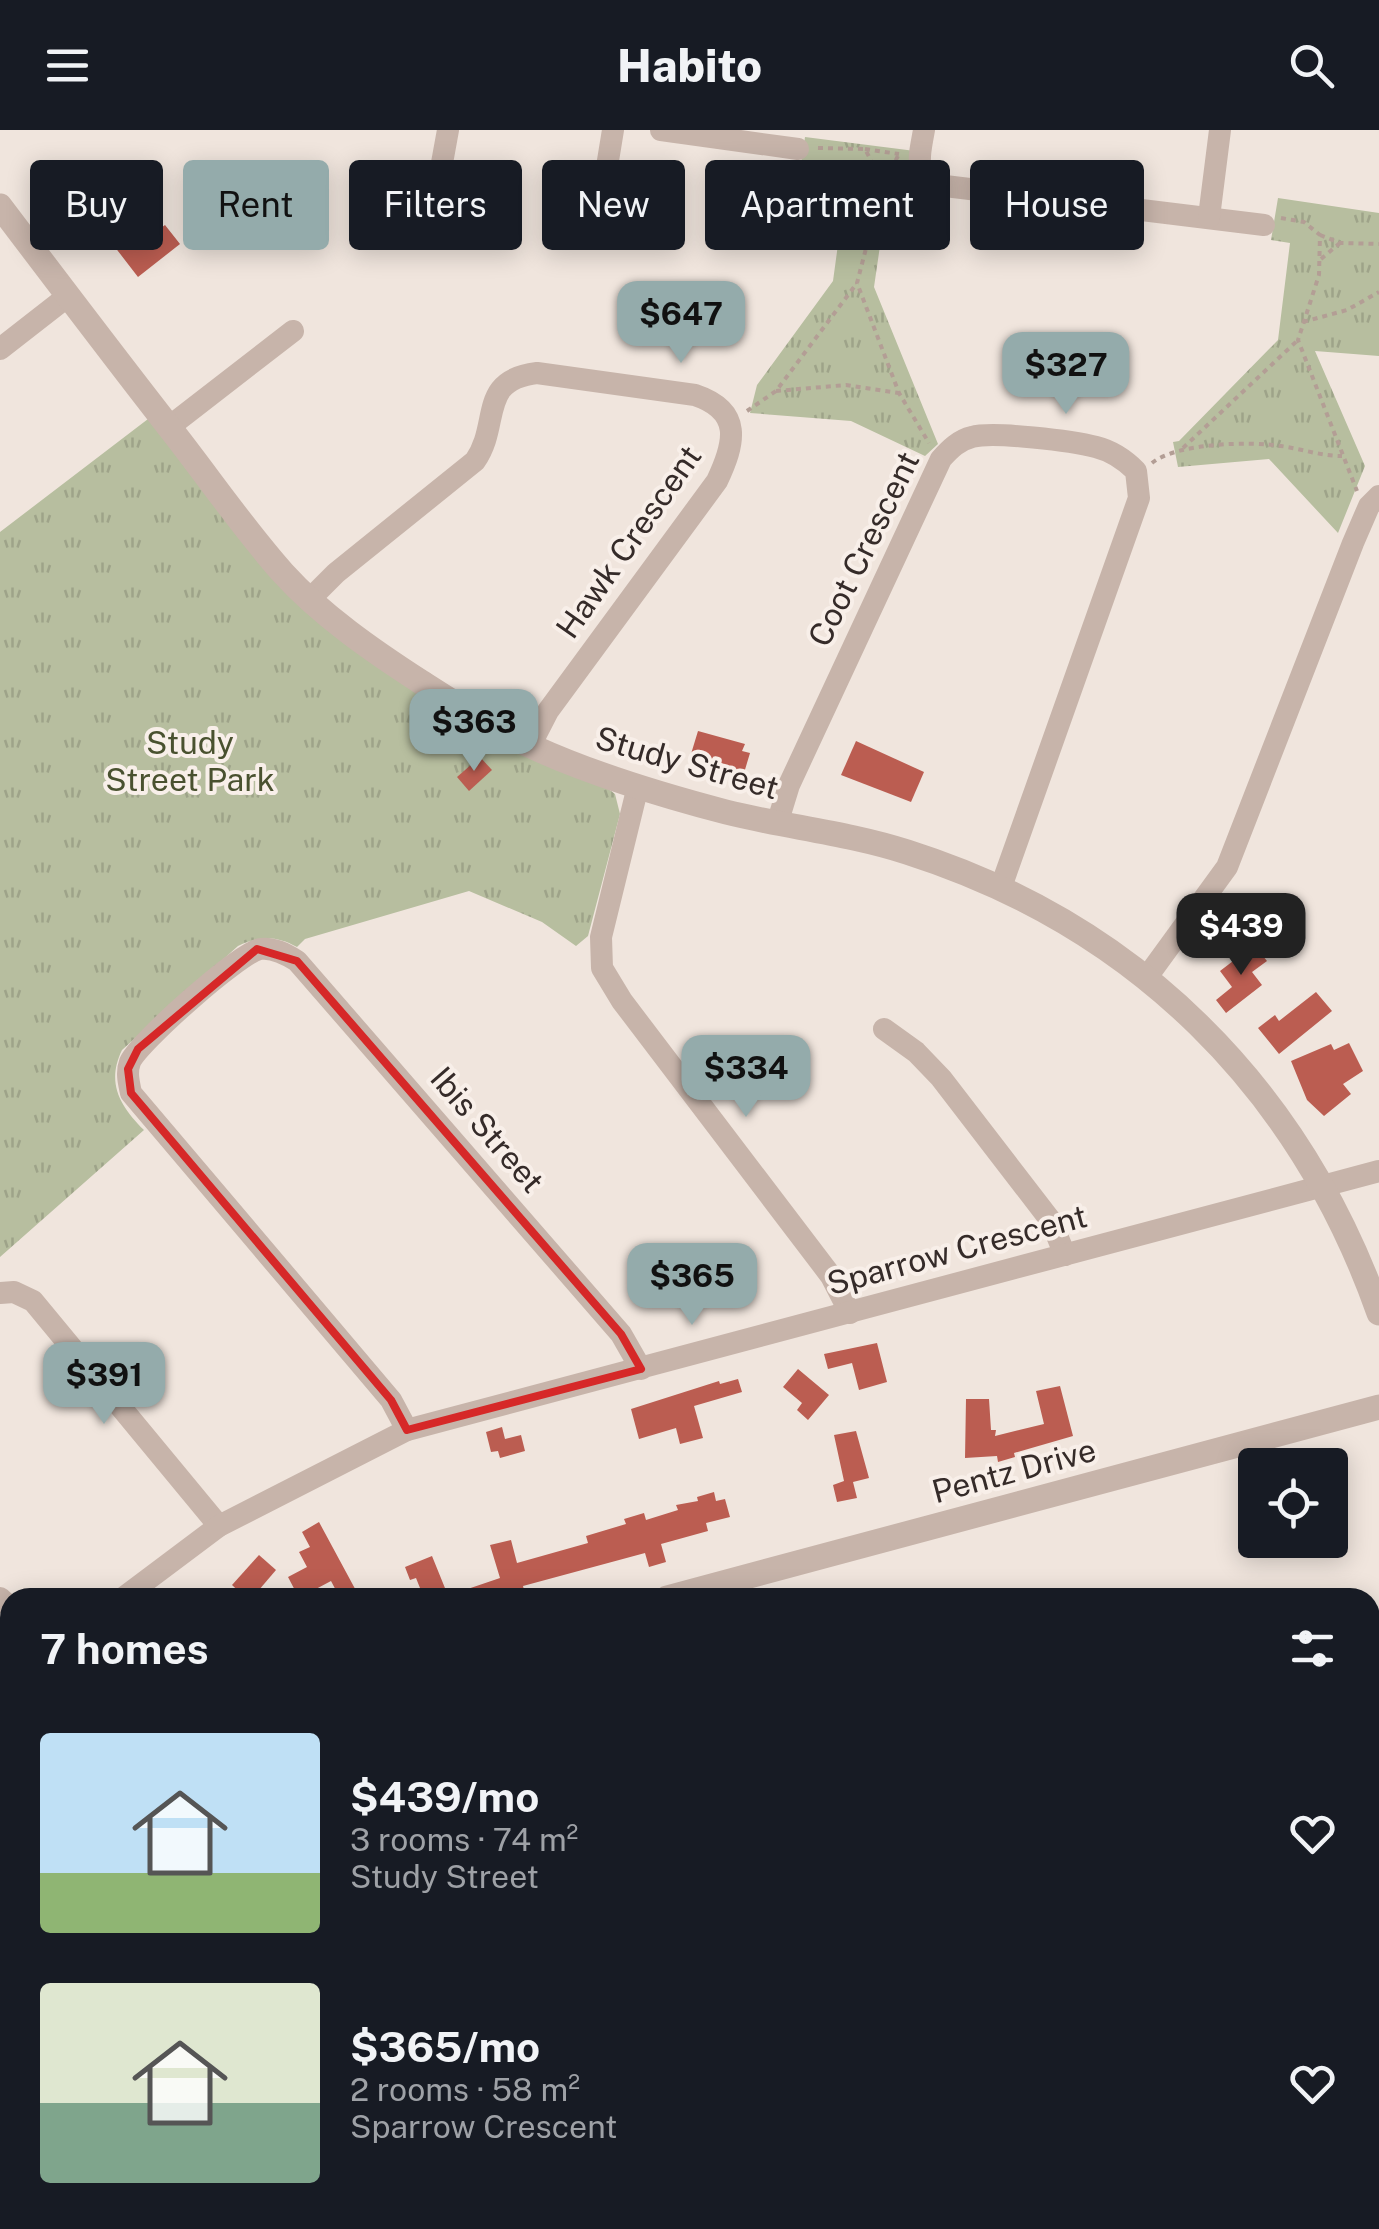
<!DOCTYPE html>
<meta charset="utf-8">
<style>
:root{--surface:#171b24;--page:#20242c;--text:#f1f3f6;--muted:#9ea1a6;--accent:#94abab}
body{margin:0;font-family:"Public Sans",sans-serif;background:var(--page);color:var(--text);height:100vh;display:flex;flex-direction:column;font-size:38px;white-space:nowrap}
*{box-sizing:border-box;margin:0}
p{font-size:32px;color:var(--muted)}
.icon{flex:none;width:55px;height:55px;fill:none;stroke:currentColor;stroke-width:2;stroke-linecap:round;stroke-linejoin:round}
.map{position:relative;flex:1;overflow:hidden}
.panel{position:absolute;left:0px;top:1458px;width:1380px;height:642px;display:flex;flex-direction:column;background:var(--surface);border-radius:30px 30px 0 0;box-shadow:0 5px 25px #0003}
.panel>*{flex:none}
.banner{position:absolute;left:30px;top:30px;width:1320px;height:90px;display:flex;gap:20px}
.buttons{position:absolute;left:1238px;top:1318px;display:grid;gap:20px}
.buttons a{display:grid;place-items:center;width:110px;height:110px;border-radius:10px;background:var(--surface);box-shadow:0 5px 25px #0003;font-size:50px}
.price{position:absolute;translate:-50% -85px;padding:0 22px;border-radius:20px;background:var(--accent);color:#111;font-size:32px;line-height:65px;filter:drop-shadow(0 2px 5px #0008)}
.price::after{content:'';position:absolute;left:50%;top:60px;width:30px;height:22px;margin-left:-15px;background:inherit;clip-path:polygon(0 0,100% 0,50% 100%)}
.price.active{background:#222;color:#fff}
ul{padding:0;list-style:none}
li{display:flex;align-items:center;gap:30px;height:250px;padding:0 40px}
li span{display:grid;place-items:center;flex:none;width:280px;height:200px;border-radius:10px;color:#555}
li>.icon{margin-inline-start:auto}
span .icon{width:120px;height:120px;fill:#fffc;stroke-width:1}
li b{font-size:42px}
h2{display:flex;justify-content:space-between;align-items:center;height:120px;padding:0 40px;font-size:42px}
.chip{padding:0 35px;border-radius:10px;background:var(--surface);box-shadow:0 5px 25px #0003;font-size:35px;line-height:90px}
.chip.active{background:var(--accent);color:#111}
header{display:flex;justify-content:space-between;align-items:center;height:130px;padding:0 40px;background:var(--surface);font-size:45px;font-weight:800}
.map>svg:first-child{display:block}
.park{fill:url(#park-tufts)}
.building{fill:#bb5d51}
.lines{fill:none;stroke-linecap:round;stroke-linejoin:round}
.path{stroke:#b39e95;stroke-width:4;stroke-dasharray:5 5;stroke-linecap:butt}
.minor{stroke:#c7b4aa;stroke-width:22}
.tertiary{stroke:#c7b4aa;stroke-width:25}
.marked{fill:none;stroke:#d62828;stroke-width:8;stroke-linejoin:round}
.labels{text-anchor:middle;stroke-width:8;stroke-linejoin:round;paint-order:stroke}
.street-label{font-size:32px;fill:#352b29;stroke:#f8efe9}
.park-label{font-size:32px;fill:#49512f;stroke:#f8efe9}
</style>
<header><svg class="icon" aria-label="menu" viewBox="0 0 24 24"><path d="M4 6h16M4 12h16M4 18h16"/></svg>Habito<svg class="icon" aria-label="search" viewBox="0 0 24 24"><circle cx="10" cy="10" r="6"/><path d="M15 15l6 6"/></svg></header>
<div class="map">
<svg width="1379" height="2099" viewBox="0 0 1379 2099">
<defs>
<pattern id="park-tufts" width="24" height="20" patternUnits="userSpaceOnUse" patternTransform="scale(2.5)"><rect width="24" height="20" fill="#b7be9f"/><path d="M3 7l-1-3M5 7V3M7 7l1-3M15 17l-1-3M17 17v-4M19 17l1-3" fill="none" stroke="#9ea389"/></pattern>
</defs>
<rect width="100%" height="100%" fill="#f0e5dd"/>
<g class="park">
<polygon points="805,7 915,21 908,62 888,61 874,157 938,314 925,326 851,291 750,283 757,255 833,151 848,41 801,34"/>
<polygon points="1278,68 1379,83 1379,226 1315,221 1365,336 1338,403 1269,329 1178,337 1173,312 1179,311 1278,210 1290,113 1271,110"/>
<path d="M148 289 265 438 602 654 615 664 620 684 588 806 576 816 542 792 469 761 305 809 297 817C275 805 260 806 238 816L122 920C106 953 120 976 144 1000L0 1127V402Z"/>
</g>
<g class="building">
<polygon points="102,38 135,80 124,89 142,112 165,95 180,114 138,147 111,112 113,110 97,89 102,85 79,55"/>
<polygon points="698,601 745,614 742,621 750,623 744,643 691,624"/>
<polygon points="856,611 924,642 911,672 841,645"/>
<polygon points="480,627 492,640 469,661 457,647"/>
<polygon points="1254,815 1267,831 1252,842 1262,855 1226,883 1216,870 1232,857 1220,841"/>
<polygon points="1316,862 1332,881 1279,924 1258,898 1275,885 1279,891"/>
<polygon points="1349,913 1363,941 1343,954 1351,964 1324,986 1307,970 1291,931 1331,914 1334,920"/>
<polygon points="877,1213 887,1252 859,1260 852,1233 828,1239 824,1224"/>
<polygon points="798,1239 829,1265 808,1290 797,1280 802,1273 783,1257"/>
<polygon points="738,1249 742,1262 694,1276 703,1308 680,1314 676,1298 639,1309 631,1279 719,1251 720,1254"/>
<polygon points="1060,1256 1073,1306 1014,1323 1015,1327 998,1332 997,1326 965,1328 966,1269 989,1269 991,1300 996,1300 995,1306 1044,1294 1036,1261"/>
<polygon points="502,1297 505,1309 521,1305 525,1321 500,1328 498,1321 491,1322 486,1302"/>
<polygon points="856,1301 869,1348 853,1352 857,1368 837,1372 833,1355 844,1351 834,1305"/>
<polygon points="714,1362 716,1371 725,1369 730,1387 706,1393 708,1401 661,1414 666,1432 649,1437 645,1423 523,1456 526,1468 450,1468 450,1465 500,1448 490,1415 511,1410 517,1433 588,1413 586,1406 626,1394 624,1389 644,1383 646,1390 678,1380 676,1375 698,1371 697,1367"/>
<polygon points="319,1392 360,1468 340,1468 331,1451 299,1468 288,1447 307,1437 299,1422 310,1417 302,1402"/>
<polygon points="259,1425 276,1440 252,1468 246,1468 232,1455"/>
<polygon points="432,1426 449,1468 424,1468 416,1448 410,1450 405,1437"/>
</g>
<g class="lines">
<g class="path">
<polyline points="818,18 865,19 883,53"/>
<polyline points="865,19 899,24"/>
<polyline points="898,26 883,53 857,153 899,263 929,313"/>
<polyline points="1281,88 1304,92 1320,105 1319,145 1298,210 1357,361"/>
<polyline points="1320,105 1340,113 1379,114"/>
<polyline points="1321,129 1340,113"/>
<polyline points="1303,192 1347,180 1379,162"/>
<polyline points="776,261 846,255 899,263"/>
<polyline points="747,281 776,261 857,153"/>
<polyline points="1183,318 1298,210"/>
<path d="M1152 333C1176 313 1250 311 1281 316 1302 319 1321 326 1342 326"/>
<polyline points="1370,1939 1379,1936"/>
<polyline points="1370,2062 1379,2058"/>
<polyline points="986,2090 991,2099"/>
<polyline points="930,2099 939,2090"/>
<polyline points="1265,2099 1291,2090"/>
</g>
<g class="minor">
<polyline points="661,0 798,19"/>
<path d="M924 0C919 29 912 45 945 56L1264 95"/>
<polyline points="442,33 448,0"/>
<polyline points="603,61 613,0"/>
<polyline points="1209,87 1220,0"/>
<polyline points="0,219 68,166"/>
<polyline points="169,297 293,201"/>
<path d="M310 469 336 443 475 331C501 294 477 250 537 243L695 265C743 281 735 313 717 351L548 581 530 616"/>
<polyline points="638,656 601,807 602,838 622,871 831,1146 850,1183"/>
<path d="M777 694 789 655 941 329C950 319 959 310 972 307 993 301 1073 311 1096 317 1112 321 1125 330 1136 341L1139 368 1001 757"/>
<polyline points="1147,847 1227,737 1353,413 1369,376 1379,366"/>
<polyline points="884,899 916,922 941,948 1051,1091 1065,1125"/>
<polyline points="0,1163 14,1162 33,1171 219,1396"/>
<path d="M407 1300 391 1270 131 963C129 953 126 943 130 932 138 913 239 823 260 819 273 817 286 824 297 831L621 1204 641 1239"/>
<polyline points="0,1468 10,1477"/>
<polyline points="123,1468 219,1396 407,1300 1379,1041"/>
<polyline points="1370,1519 1379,1517"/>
<polyline points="1370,1751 1379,1749"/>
<polyline points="335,2090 345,2099"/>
<polyline points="154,2099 163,2090"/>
<polyline points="465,2099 474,2090"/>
</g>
<g class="tertiary">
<path d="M0 76C56 150 112 224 169 297 207 345 242 397 283 443 321 485 373 521 421 552 457 575 494 599 533 617 594 645 661 665 726 682 786 697 848 703 907 722 1136 795 1299 957 1379 1183"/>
<polyline points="667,1468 1379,1277"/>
<polyline points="0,1765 10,1775"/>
<polyline points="0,1919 10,1909"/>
</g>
</g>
<path class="marked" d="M257 819 297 831 621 1204 641 1239 407 1300 391 1270 131 963 128 939 138 919Z"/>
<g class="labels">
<g class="street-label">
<text transform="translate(629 412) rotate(-55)" y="11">Hawk Crescent</text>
<text transform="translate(864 419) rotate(-64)" y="11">Coot Crescent</text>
<text transform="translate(687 633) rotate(16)" y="11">Study Street</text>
<text transform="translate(487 1000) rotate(49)" y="11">Ibis Street</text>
<text transform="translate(957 1120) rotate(-15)" y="11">Sparrow Crescent</text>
<text transform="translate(1014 1341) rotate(-15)" y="11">Pentz Drive</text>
</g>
<g class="park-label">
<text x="190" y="624">Study<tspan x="190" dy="37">Street Park</tspan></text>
</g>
</g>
</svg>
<div class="buttons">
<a><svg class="icon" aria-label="locate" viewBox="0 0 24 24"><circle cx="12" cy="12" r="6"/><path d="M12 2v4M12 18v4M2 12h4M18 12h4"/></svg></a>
</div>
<b class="price" style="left:681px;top:236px">$647</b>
<b class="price" style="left:1066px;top:287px">$327</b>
<b class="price" style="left:474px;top:644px">$363</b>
<b class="price active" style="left:1241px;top:848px">$439</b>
<b class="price" style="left:746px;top:990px">$334</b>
<b class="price" style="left:692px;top:1198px">$365</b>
<b class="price" style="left:104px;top:1297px">$391</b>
<div class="banner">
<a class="chip">Buy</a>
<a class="chip active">Rent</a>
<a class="chip">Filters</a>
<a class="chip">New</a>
<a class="chip">Apartment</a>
<a class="chip">House</a>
</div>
<section class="panel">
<h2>7 homes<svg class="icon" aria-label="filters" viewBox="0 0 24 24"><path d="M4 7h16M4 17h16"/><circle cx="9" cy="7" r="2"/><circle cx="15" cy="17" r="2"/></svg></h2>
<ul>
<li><span style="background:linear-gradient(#bfe0f5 70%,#8fb573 0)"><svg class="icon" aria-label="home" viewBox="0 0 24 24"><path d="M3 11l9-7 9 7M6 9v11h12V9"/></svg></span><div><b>$439/mo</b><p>3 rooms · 74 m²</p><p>Study Street</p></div><svg class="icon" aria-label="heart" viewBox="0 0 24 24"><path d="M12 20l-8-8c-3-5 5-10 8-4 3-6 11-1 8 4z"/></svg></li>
<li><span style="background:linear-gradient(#dfe7d0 60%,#7fa58c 0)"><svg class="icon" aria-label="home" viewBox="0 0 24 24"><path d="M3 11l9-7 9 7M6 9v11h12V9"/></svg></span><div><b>$365/mo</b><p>2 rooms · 58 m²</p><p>Sparrow Crescent</p></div><svg class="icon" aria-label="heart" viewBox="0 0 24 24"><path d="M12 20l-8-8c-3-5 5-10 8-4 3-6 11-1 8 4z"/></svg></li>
</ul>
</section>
</div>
